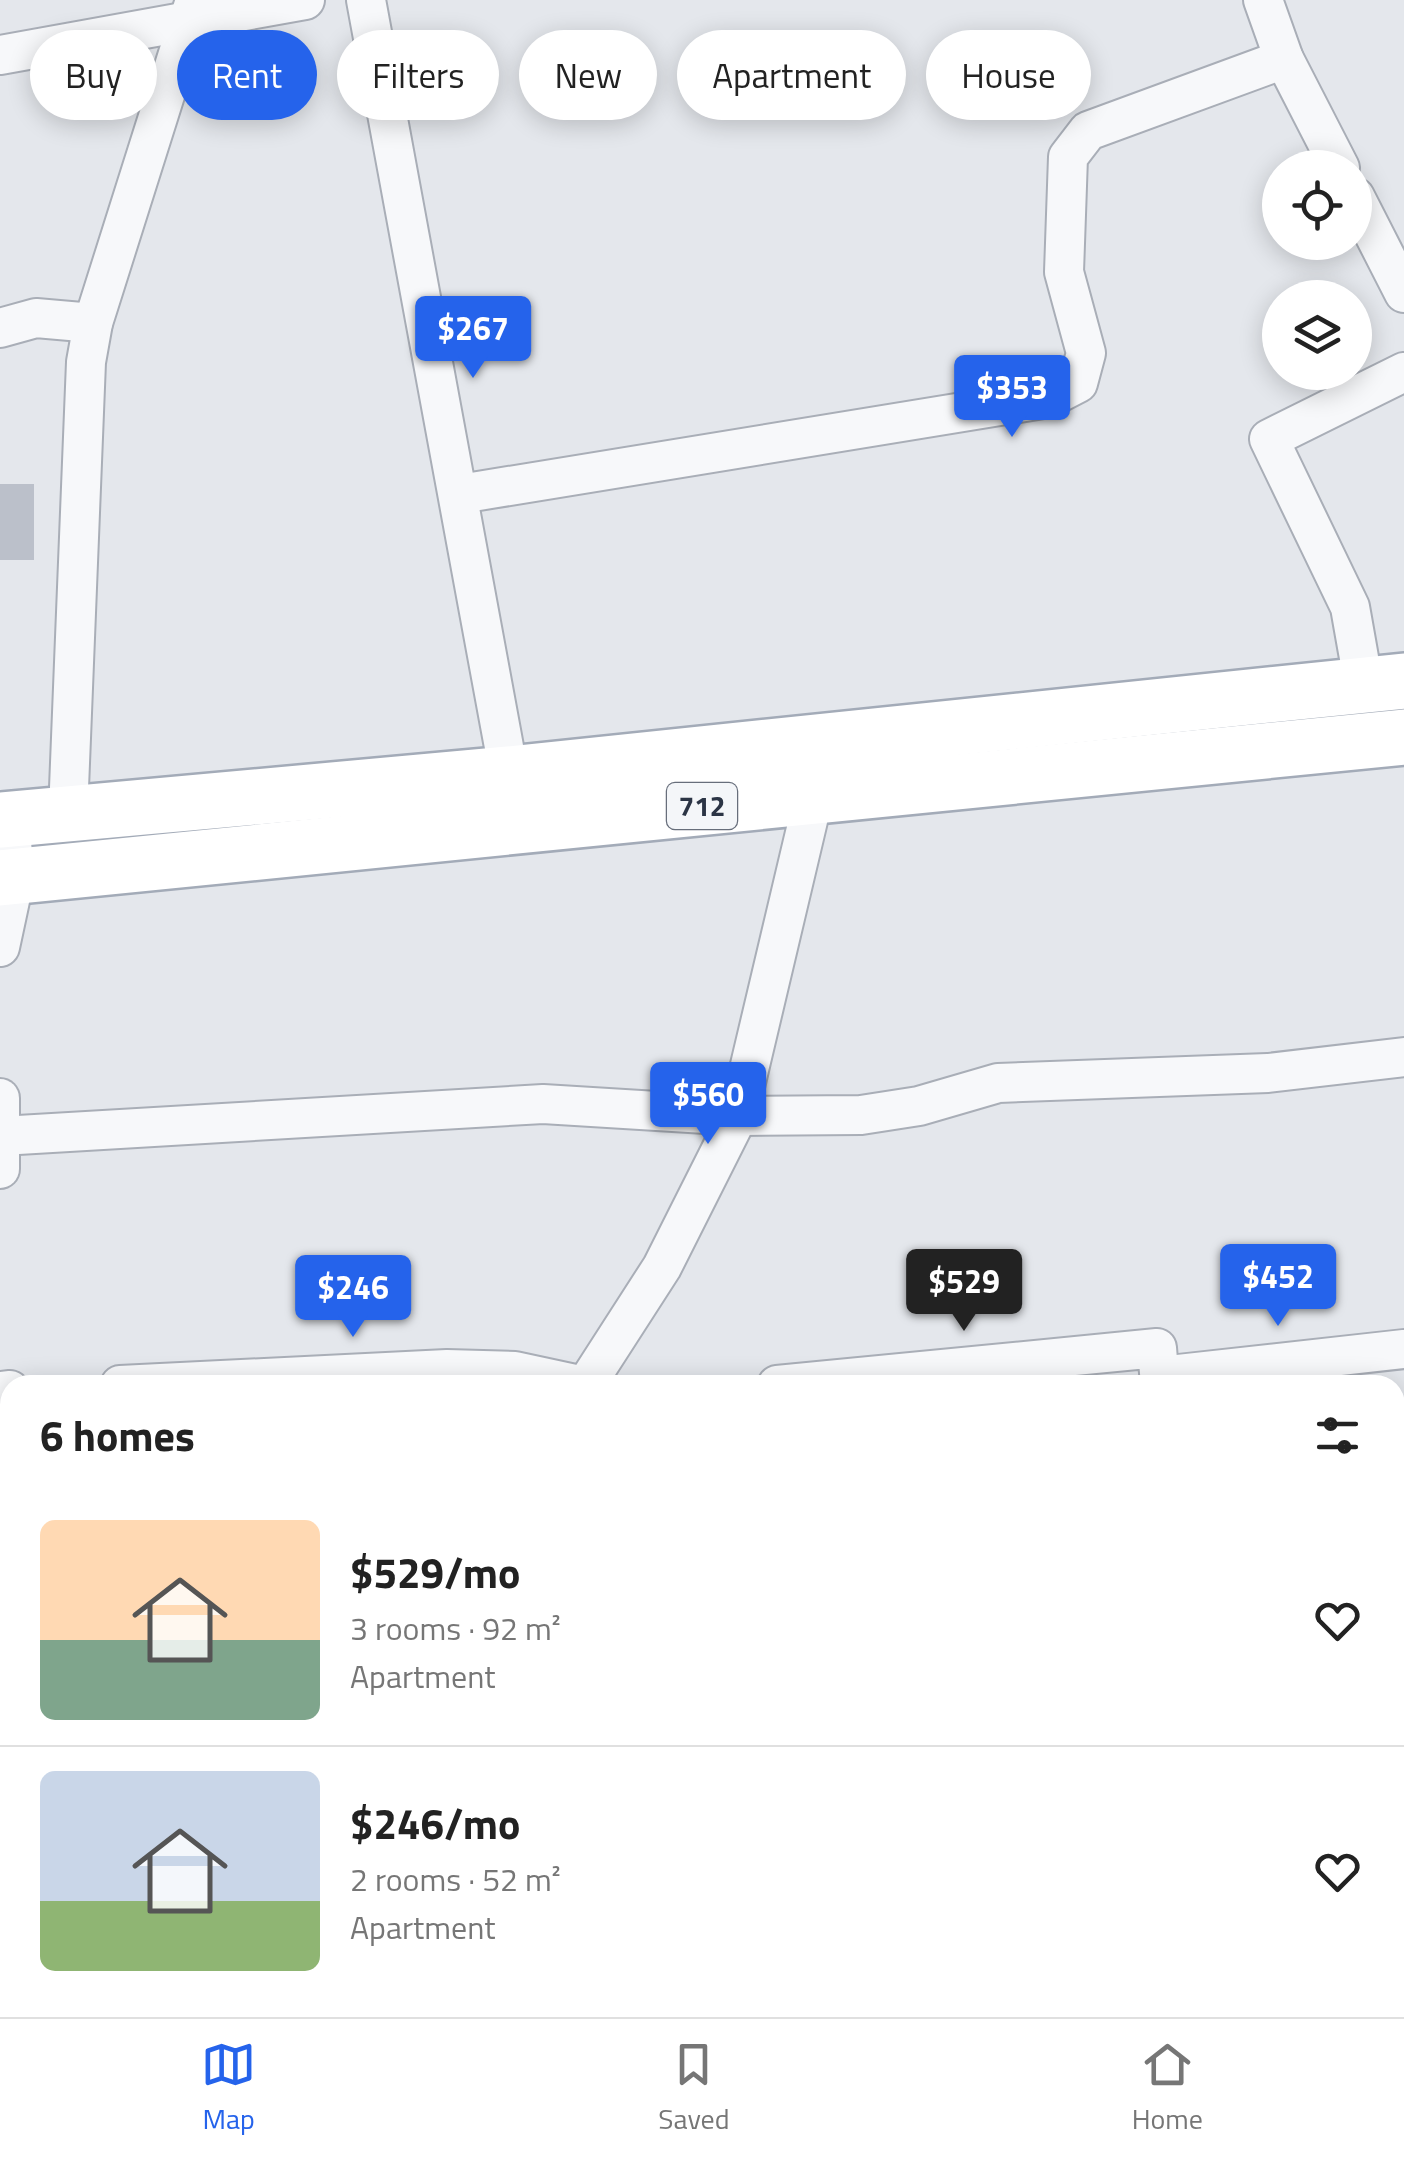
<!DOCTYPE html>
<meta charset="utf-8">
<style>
:root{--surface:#fff;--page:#f2f2f2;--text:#222;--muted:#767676;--line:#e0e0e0;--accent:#2563eb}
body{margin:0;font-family:"Titillium Web",sans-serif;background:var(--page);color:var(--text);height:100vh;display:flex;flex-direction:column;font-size:38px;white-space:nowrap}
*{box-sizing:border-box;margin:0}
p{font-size:32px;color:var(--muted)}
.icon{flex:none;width:55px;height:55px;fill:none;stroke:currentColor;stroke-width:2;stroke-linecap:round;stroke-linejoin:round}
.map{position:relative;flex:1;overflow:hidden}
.panel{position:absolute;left:0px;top:1375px;width:1405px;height:642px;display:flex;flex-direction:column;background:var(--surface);border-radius:30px 30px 0 0;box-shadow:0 5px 25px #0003}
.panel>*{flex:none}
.banner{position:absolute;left:30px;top:30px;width:1345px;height:90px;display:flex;gap:20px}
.buttons{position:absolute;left:1262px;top:150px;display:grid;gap:20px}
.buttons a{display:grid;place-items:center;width:110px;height:110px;border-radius:50%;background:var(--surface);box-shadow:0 5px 25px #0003;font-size:50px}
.price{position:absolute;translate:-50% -85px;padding:0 22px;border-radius:10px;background:var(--accent);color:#fff;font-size:32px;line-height:65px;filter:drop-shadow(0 2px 5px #0008)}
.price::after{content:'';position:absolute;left:50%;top:60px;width:30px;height:22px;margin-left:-15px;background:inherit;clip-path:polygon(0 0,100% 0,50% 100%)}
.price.active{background:#222;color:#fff}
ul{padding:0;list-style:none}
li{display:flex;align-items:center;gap:30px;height:250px;padding:0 40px}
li+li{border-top:2px solid var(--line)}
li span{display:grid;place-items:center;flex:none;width:280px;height:200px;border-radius:15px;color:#555}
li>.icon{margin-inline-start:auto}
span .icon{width:120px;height:120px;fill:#fffc;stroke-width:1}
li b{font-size:42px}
h2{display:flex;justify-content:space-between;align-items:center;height:120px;padding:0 40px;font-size:42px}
.chip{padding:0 35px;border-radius:45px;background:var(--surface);box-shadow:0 5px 25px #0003;font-size:35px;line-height:90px}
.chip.active{background:var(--accent);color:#fff}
.tab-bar{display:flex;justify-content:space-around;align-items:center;height:140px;border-top:2px solid var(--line);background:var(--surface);font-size:28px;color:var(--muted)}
.tab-bar a{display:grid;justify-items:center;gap:5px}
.tab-bar .active{color:var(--accent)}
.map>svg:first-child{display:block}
.green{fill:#c9d6c5}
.building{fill:#bbc0ca}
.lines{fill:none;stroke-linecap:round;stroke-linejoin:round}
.lane-casing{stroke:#a9aeb7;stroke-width:25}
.street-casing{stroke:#a9aeb7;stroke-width:42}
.primary-casing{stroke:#a3abb8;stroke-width:60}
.lane{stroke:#f7f8fa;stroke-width:20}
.street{stroke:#f7f8fa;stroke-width:38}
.primary{stroke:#fff;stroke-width:55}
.labels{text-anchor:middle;stroke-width:10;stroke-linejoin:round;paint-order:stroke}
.shield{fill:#f4f6f9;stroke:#676e7b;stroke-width:2.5}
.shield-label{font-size:28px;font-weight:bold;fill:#2b3445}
</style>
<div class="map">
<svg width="1404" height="2017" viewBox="0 0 1404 2017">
<rect width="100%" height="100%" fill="#e4e7ec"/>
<rect class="green" x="518" y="2008" width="510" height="9"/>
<rect class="building" x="0" y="484" width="34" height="76"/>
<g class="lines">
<defs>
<polyline id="lane" points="218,2017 232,2008"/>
<g id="street">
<polyline points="366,0 509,774"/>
<polyline points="1263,0 1284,59 1340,168"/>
<polyline points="0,55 305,0"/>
<polyline points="1355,197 1404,293"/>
<polyline points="0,328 36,318 93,323"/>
<polyline points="460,494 1049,398 1078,383 1086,353 1064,272 1068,157 1088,131 1284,59"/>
<polyline points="1364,686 1350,607 1269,439 1404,372"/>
<polyline points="68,813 86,362 93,323 195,0"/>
<polyline points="0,947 15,877 10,820"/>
<polyline points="0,1098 0,1169"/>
<polyline points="1,1136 543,1104 738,1116 861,1115 919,1106 998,1083 1268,1073 1404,1057"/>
<polyline points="1160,1376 1404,1349"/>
<polyline points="120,1385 447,1369 515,1371 580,1385"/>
<polyline points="586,1385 662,1267 738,1116 814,795"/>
<polyline points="777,1385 1157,1348 1160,1385"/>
<polyline points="0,1391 10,1390"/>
<polyline points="1395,1538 1404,1539"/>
<polyline points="0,1646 10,1646"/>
<polyline points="1395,1911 1404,1912"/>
<polyline points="505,2008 505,2017"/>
<polyline points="1192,2008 1193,2017"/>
</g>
<g id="primary">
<polyline points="0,820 509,774 1404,681"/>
<polyline points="0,878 1404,737"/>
</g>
</defs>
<use href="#lane" class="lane-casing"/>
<use href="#street" class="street-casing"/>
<use href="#primary" class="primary-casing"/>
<use href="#lane" class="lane"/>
<use href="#street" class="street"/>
<use href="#primary" class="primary"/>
</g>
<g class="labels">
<rect class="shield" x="667" y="783" width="70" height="46" rx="8"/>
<g class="shield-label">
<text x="702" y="816">712</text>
</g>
</g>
</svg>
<div class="buttons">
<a><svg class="icon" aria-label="locate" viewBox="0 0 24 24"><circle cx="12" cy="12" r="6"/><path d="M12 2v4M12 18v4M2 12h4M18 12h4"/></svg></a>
<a><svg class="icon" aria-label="layers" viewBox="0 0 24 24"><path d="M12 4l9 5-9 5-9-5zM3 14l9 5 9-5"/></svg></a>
</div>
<b class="price" style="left:473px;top:381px">$267</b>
<b class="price" style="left:1012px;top:440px">$353</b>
<b class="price" style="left:708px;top:1147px">$560</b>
<b class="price" style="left:1278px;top:1329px">$452</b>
<b class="price active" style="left:964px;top:1334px">$529</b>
<b class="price" style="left:353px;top:1340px">$246</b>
<div class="banner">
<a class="chip">Buy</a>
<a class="chip active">Rent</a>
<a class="chip">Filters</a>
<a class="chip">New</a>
<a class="chip">Apartment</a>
<a class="chip">House</a>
</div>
<section class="panel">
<h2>6 homes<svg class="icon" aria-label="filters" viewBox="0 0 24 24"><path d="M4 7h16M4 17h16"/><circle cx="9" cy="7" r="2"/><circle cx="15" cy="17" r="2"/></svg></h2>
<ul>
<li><span style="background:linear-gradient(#ffd9b3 60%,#7fa58c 0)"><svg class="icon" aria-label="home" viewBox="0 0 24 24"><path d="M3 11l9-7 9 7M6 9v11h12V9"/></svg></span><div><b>$529/mo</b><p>3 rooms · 92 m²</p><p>Apartment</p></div><svg class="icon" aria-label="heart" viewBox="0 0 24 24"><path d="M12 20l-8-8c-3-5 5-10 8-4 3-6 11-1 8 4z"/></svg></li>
<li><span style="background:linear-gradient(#c9d6e8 65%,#8fb573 0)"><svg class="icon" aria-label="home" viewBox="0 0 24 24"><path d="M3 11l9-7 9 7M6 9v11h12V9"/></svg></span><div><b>$246/mo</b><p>2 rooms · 52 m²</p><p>Apartment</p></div><svg class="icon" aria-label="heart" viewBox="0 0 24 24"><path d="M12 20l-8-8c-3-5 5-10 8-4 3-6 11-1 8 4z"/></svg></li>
</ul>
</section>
</div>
<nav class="tab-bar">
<a class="active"><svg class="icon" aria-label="map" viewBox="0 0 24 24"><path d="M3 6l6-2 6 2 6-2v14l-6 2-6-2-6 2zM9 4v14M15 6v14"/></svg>Map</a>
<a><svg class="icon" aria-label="saved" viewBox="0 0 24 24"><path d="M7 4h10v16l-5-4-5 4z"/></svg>Saved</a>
<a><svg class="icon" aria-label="home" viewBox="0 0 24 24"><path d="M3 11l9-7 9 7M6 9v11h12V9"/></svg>Home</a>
</nav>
